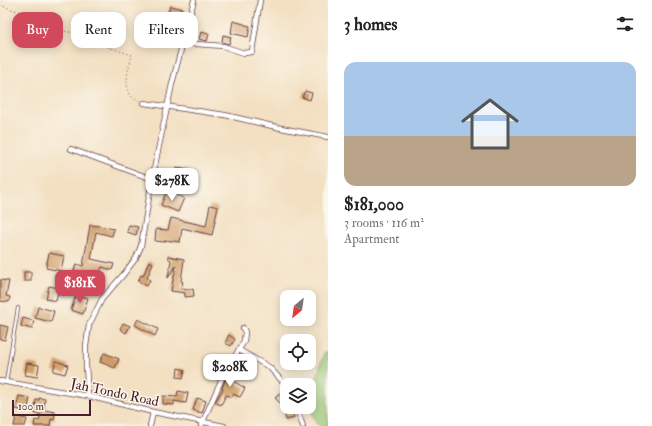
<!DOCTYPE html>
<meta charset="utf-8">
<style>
:root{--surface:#fff;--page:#f6f6f6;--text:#202124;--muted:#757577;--line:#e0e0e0;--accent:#d1495b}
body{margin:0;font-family:"IM FELL Double Pica",serif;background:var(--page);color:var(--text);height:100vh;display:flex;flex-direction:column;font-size:15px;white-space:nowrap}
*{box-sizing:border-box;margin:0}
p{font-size:13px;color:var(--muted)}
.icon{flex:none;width:22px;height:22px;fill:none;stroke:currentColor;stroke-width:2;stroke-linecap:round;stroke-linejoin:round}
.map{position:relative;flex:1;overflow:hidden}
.drawer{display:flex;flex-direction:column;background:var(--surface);width:324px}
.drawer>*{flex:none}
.banner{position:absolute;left:12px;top:12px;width:256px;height:36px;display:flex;gap:8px}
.needle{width:26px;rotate:209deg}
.fabs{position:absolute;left:280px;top:290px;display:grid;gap:8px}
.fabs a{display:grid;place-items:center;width:36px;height:36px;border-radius:8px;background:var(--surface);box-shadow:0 2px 10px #0003;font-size:20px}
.scale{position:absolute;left:12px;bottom:10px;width:79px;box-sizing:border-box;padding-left:4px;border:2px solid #4a1f2b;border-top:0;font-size:11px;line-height:14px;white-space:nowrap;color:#4a1f2b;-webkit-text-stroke:3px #fbf7ec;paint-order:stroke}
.price{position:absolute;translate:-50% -34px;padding:0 9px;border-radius:8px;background:#fff;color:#222;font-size:13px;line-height:26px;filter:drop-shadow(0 1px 2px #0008)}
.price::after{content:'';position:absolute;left:50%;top:24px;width:12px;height:9px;margin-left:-6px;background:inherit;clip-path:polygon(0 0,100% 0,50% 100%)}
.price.selected{background:var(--accent);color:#fff}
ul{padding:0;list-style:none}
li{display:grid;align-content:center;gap:8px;height:212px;padding:0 16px}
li+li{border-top:1px solid var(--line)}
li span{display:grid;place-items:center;height:124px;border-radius:12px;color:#555}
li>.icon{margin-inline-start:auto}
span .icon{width:72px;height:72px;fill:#fffc;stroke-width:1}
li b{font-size:17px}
h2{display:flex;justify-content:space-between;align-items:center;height:48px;padding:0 16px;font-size:17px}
.tag{padding:0 14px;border-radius:12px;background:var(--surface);box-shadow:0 2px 10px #0003;font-size:14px;line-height:36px}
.tag.selected{background:var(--accent);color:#fff}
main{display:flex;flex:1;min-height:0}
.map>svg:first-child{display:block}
.green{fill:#98c675;stroke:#717250}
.building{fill:#d09c65}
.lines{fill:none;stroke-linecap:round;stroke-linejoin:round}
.service-casing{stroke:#633c42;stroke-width:4}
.minor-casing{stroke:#633c42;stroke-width:6}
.path{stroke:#633c42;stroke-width:1;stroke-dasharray:1 3;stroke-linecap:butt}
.service{stroke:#fff;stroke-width:2.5}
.minor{stroke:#fff;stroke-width:4.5}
.labels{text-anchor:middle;stroke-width:3;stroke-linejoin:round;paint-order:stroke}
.street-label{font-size:14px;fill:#4a1f2b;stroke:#fbf7ec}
</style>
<main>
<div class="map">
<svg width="328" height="426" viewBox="0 0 328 426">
<rect width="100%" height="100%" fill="#fbf7ec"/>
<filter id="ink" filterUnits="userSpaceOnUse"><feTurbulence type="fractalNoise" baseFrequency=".025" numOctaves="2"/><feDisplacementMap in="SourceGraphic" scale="8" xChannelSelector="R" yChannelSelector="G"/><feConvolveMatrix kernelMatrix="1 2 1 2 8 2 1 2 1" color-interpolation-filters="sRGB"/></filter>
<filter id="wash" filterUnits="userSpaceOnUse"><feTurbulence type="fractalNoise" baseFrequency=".012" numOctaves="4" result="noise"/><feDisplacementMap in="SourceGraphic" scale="16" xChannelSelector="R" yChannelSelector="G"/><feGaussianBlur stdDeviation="0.9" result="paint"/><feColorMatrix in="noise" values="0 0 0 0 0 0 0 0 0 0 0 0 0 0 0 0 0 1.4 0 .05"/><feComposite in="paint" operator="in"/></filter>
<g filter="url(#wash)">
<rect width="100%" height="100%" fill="#f3e0c2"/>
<polygon class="green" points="328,352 328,426 321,426 317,424 309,406 309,391 314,387 324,353"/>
<g id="blocks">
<g class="building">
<polygon points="170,6 183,9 180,19 167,16"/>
<polygon points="233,21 244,24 245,25 250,26 248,37 231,33"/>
<polygon points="201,32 209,34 207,41 199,39"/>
<polygon points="223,35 231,37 229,44 222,42"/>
<polygon points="305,91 312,93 310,100 302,97"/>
<polygon points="177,168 188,170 185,184 174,182"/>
<polygon points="167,191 184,198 178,212 161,205"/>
<polygon points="210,205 218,207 212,235 182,228 180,242 165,240 165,242 155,241 156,229 168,230 171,218 206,226"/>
<polygon points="90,225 99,226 114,229 112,236 96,232 91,259 114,264 112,270 102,267 96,282 88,279 89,276 74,271 76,264 83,266"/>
<polygon points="129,225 138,227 136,235 127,232"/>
<polygon points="49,253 64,256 61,271 46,268"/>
<polygon points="168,256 184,259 181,281 183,282 181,288 187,289 193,289 194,296 185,297 185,293 171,291 176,266 168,278 171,260 168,258"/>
<polygon points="149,261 153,263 147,278 150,280 147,286 138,281 141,275 143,276"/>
<rect x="24" y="272" width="7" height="9"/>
<polygon points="0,280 9,281 6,296 10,297 9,302 0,301"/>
<polygon points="49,286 59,288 56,301 46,299"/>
<polygon points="76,295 88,298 83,314 71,310"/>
<polygon points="38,307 54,311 51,322 35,318"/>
<polygon points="23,318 34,321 32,329 21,326"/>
<polygon points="138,319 158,329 155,336 135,325"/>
<polygon points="123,323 130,326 126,333 120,329"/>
<polygon points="0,325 8,327 5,340 0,339"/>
<polygon points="229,335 235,339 231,346 225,343"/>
<polygon points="104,353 119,359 115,368 100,362"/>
<polygon points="56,361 68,365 65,374 53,371"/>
<polygon points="27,363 39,365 37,377 25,375"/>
<polygon points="233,367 237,369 231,380 245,388 240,397 233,394 232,397 226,395 221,405 215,402 223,389 222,388 226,378"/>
<polygon points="178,368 185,370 183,378 177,377"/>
<polygon points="178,391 188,393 186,403 174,401 174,405 163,404 163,396 177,397"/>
<polygon points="282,392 287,399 281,404 275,398"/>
<polygon points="19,396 30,398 27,412 16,409"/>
<polygon points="39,398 45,399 44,410 55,412 54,420 51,419 50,426 34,426 35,420 39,421 41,415 34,413 36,400 39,400"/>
<polygon points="197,398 206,401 202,413 193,410"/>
<polygon points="292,410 294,418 286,420 284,412"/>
<polygon points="16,417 27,419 25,426 14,426"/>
</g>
</g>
</g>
<g filter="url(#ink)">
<use href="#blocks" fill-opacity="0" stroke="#633c42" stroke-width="1"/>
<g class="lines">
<defs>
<polyline id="service" points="6,382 18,308"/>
<g id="minor">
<polyline points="183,43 223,46 244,53 252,52 260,0"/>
<polyline points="144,103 225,115 281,128 328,137"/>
<polyline points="71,149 152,179"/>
<polyline points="239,350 269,367 284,383 287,390"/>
<polyline points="0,381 88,396 153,412 224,426"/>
<polyline points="88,396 86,366 86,346 89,325 102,299 123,275 136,258 141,246 152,179 172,84 194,0"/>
<polyline points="296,407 303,426"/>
<polyline points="150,426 153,412"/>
<polyline points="201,426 223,376 244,341 245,332 243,328"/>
</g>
</defs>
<use href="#service" class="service-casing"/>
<use href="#minor" class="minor-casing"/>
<path class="path" d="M0 5 23 13 36 26 97 37 108 47 132 55C129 67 122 87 133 98 135 99 137 100 139 101"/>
<use href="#service" class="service"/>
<use href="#minor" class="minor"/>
</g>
</g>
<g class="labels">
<g class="street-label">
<text transform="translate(115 392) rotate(12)" y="5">Jah Tondo Road</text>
</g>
</g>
</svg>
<div class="fabs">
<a><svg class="needle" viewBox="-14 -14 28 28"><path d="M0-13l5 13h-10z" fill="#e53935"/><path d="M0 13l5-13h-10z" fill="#757577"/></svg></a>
<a><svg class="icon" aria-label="locate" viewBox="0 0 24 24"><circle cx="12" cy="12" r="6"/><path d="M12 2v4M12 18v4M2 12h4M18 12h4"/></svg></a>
<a><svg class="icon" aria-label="layers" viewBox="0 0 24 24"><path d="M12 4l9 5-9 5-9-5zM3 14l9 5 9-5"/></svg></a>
</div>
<div class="scale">100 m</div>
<b class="price" style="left:172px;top:202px">$278K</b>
<b class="price selected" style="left:80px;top:304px">$181K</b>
<b class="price" style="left:230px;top:388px">$208K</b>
<div class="banner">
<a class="tag selected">Buy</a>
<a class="tag">Rent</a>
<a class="tag">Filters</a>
</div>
</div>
<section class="drawer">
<h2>3 homes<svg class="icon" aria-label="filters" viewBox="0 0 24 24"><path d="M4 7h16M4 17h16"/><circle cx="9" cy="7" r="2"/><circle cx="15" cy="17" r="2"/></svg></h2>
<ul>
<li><span style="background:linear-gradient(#a9c7e8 60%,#b9a48a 0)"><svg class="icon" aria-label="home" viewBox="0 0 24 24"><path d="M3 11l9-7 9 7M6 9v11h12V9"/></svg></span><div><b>$181,000</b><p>3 rooms · 116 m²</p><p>Apartment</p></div></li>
</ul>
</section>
</main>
